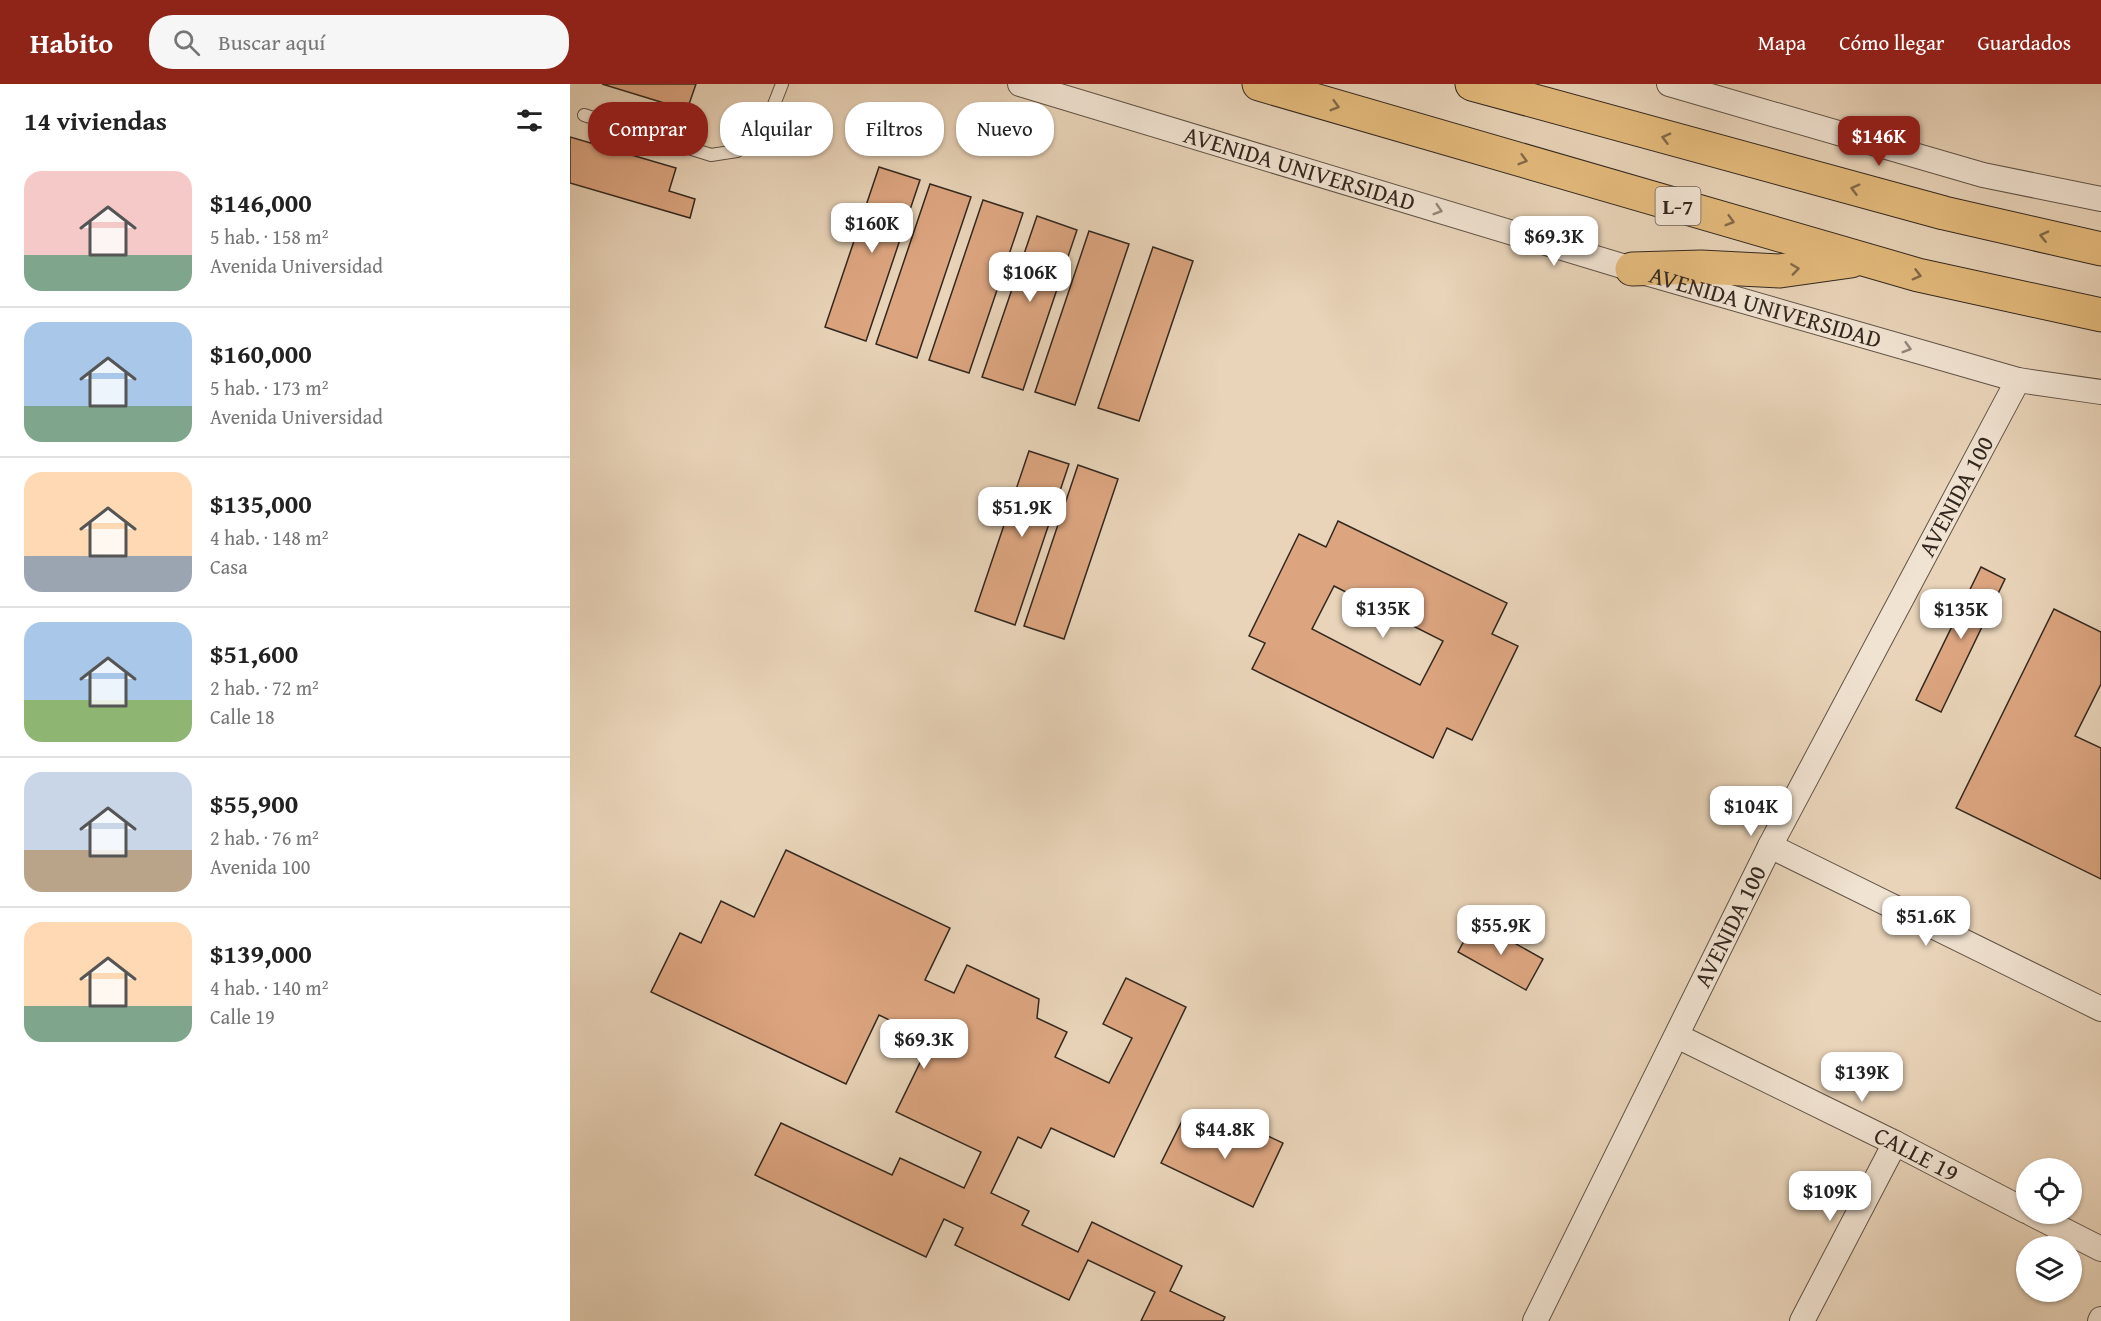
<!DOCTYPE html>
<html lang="es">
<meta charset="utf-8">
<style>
:root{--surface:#fff;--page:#f6f6f6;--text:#222;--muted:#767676;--line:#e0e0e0;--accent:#8f2418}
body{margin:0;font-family:"Gentium Book Plus",serif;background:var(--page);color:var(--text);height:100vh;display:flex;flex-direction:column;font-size:22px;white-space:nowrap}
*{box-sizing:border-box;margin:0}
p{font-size:20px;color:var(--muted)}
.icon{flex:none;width:33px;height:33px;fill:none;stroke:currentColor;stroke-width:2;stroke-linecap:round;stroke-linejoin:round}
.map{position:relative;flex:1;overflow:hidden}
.drawer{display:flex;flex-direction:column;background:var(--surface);width:570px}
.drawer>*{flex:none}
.hud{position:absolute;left:18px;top:18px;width:570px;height:54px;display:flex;gap:12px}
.fabs{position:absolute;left:1446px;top:1074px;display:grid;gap:12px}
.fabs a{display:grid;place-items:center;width:66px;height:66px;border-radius:50%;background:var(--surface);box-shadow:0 2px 4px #0004;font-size:30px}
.price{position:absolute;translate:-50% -51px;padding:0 14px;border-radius:12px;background:#fff;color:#222;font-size:20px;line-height:39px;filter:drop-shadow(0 2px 3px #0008)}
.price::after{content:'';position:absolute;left:50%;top:36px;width:18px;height:14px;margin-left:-9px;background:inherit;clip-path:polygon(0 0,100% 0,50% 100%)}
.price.on{background:var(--accent);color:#fff}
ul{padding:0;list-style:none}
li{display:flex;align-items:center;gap:18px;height:150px;padding:0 24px}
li+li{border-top:2px solid var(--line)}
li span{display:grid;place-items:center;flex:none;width:168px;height:120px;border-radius:18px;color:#555}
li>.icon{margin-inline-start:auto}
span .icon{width:72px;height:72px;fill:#fffc;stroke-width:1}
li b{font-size:26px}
h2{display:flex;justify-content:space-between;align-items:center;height:72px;padding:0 24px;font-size:26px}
.tag{padding:0 21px;border-radius:24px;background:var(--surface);box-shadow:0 2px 4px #0004;font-size:21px;line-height:54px}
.tag.on{background:var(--accent);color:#fff}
header{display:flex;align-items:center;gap:36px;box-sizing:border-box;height:84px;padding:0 30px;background:var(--accent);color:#fff}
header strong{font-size:28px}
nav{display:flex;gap:33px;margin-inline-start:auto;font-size:21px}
.search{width:420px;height:54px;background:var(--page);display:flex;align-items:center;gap:15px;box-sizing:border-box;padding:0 21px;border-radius:24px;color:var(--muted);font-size:22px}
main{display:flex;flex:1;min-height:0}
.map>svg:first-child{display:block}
.building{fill:#dca580;stroke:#33281f;stroke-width:1.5;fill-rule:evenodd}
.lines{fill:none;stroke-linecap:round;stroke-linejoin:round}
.lane-casing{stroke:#605346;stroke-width:14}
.street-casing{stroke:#605346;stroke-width:26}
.primary-casing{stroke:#33281f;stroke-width:35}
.lane{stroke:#f1e3d2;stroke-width:12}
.street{stroke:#f1e3d2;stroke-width:24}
.primary{stroke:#e4ba7c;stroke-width:33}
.oneway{stroke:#836a49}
.oneway2{stroke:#928678}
.labels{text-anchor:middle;stroke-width:6;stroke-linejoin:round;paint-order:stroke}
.shield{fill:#f1e3d2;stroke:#6c6055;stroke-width:1.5}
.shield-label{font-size:22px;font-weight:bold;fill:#33281f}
.street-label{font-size:24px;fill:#33281f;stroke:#f1e3d2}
</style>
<header>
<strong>Habito</strong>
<div class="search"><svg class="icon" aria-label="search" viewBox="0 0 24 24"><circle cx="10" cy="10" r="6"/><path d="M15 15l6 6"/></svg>Buscar aquí</div>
<nav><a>Mapa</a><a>Cómo llegar</a><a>Guardados</a></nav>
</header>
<main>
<section class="drawer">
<h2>14 viviendas<svg class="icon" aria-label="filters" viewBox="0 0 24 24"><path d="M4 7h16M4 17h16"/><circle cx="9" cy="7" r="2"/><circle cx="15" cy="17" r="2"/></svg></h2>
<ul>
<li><span style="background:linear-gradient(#f6c9c9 70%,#7fa58c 0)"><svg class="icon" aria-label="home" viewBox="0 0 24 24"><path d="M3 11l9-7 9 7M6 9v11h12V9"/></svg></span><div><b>$146,000</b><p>5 hab. · 158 m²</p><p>Avenida Universidad</p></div></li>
<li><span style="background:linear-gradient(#a9c7e8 70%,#7fa58c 0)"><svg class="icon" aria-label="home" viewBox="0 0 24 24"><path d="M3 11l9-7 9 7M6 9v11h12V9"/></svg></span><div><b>$160,000</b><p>5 hab. · 173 m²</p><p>Avenida Universidad</p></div></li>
<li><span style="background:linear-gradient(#ffd9b3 70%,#9aa5b1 0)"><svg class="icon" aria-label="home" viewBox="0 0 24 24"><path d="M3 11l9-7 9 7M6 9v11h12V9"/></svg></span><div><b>$135,000</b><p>4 hab. · 148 m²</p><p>Casa</p></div></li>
<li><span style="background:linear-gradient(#a9c7e8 65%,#8fb573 0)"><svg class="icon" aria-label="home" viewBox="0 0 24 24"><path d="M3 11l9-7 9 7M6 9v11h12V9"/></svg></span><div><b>$51,600</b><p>2 hab. · 72 m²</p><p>Calle 18</p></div></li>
<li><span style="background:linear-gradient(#c9d6e8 65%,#b9a48a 0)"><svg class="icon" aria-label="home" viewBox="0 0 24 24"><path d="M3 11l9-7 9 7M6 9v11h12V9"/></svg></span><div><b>$55,900</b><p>2 hab. · 76 m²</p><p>Avenida 100</p></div></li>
<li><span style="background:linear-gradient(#ffd9b3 70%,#7fa58c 0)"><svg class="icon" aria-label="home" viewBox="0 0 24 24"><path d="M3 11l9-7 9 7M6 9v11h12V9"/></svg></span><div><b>$139,000</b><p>4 hab. · 140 m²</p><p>Calle 19</p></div></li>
</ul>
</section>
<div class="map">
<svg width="1531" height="1237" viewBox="0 0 1531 1237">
<rect width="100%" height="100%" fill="#e9d4b9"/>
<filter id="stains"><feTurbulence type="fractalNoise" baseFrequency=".00333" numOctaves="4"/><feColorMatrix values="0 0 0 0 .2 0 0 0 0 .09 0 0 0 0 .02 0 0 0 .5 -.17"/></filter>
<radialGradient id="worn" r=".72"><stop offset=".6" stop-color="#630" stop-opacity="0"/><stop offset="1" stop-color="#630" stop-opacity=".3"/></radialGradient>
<g class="building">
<polygon points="32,0 126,0 117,26"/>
<polygon points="0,53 106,84 99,107 125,115 120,134 0,99"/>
<polygon points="309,83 350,96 296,257 255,243"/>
<polygon points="360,100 401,113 347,274 306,260"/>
<polygon points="413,116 453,129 399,289 359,276"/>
<polygon points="467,132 507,146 453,306 412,293"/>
<polygon points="519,147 559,160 505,321 465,308"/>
<polygon points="583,163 623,177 569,337 528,324"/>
<polygon points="459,367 499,380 445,541 405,527"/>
<polygon points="508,381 548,395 494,555 454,542"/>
<path d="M768 437 937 519 922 550 948 562 902 656 877 644 863 674 682 585 695 559 679 552 729 450 756 463ZM764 502 873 557 850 601 742 545Z"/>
<polygon points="1411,483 1435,495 1371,628 1346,616"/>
<polygon points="1484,525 1531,548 1531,600 1505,652 1531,664 1531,795 1386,724"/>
<polygon points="216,766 380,844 355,896 384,909 397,881 469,915 467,934 497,948 485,973 539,999 562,954 533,940 556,894 616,923 544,1073 481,1044 471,1064 448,1053 421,1109 459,1127 452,1141 508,1168 522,1138 612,1182 600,1207 655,1233 653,1237 571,1237 585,1208 518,1176 499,1216 385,1161 393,1144 374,1135 356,1173 185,1091 211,1039 322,1091 330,1074 394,1104 411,1068 326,1028 361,956 309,931 276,1000 81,908 110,849 131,859 151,817 184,833"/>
<polygon points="905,837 973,875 956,906 888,868"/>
<polygon points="612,1037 662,1061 672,1040 713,1059 683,1123 591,1079"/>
</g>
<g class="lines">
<defs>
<polyline id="lane" points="14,31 141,71 167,67 194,46 212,0"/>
<g id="street">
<path id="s1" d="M450 0 1062 185 1448 296 1531 308"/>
<polyline points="1099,0 1413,91 1531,115"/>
<polyline points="1200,762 1531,925"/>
<path id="s2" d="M1107 952 1325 1059 1456 1127"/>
<polyline points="1462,1130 1531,1165"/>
<path id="s3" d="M965 1237 1200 762 1448 296"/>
<polyline points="1232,1237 1325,1059"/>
<polyline points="1530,1237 1531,1235"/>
</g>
<g id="primary">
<polyline points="689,0 1348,191 1531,231"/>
<polyline points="902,0 1374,129 1531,165"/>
<polyline points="1062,185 1131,183 1210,187 1281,177"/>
</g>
</defs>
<use href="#lane" class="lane-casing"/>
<use href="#street" class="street-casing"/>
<use href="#primary" class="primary-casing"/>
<use href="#lane" class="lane"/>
<use href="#street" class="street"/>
<use href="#primary" class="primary"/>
</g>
<defs><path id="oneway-chevron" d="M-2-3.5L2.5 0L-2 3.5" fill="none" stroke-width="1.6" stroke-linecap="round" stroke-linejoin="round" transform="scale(1.5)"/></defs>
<g class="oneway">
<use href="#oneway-chevron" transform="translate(765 22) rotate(16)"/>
<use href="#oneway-chevron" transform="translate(1096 54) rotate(-165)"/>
<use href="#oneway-chevron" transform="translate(953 76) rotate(16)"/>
<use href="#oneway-chevron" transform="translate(1285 105) rotate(-165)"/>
<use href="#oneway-chevron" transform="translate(1160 137) rotate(16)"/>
<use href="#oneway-chevron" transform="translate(1474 152) rotate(-167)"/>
<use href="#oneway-chevron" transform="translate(1225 185) rotate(-8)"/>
<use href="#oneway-chevron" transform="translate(1347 191) rotate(15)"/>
</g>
<g class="oneway2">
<use href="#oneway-chevron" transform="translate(868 126) rotate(17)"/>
<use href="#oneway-chevron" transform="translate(1337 264) rotate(16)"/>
</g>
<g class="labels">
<rect class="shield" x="1085.5" y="103" width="45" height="38" rx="4.5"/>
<g class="shield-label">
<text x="1108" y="130">L-7</text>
</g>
<g class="street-label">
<text dy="8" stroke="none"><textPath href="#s1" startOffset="292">AVENIDA UNIVERSIDAD</textPath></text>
<text dy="8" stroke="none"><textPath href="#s1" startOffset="778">AVENIDA UNIVERSIDAD</textPath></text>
<text dy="8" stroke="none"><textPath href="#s3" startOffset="926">AVENIDA 100</textPath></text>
<text dy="8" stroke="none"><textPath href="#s3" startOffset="440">AVENIDA 100</textPath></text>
<text dy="8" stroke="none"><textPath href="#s2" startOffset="267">CALLE 19</textPath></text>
</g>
</g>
<rect width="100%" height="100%" filter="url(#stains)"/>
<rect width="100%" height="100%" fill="url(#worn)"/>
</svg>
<div class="fabs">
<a><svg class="icon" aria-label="locate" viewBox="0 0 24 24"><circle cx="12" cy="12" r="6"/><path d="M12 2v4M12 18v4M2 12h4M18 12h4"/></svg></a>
<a><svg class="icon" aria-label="layers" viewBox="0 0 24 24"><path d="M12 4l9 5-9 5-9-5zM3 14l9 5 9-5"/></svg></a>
</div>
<b class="price on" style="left:1309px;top:83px">$146K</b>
<b class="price" style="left:302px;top:170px">$160K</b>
<b class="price" style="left:984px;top:183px">$69.3K</b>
<b class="price" style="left:460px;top:219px">$106K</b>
<b class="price" style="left:452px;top:454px">$51.9K</b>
<b class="price" style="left:813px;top:555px">$135K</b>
<b class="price" style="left:1391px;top:556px">$135K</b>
<b class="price" style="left:1181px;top:753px">$104K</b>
<b class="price" style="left:1356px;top:863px">$51.6K</b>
<b class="price" style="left:931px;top:872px">$55.9K</b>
<b class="price" style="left:354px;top:986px">$69.3K</b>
<b class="price" style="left:1292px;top:1019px">$139K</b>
<b class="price" style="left:655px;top:1076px">$44.8K</b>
<b class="price" style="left:1260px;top:1138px">$109K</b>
<div class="hud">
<a class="tag on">Comprar</a>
<a class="tag">Alquilar</a>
<a class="tag">Filtros</a>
<a class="tag">Nuevo</a>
</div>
</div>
</main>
